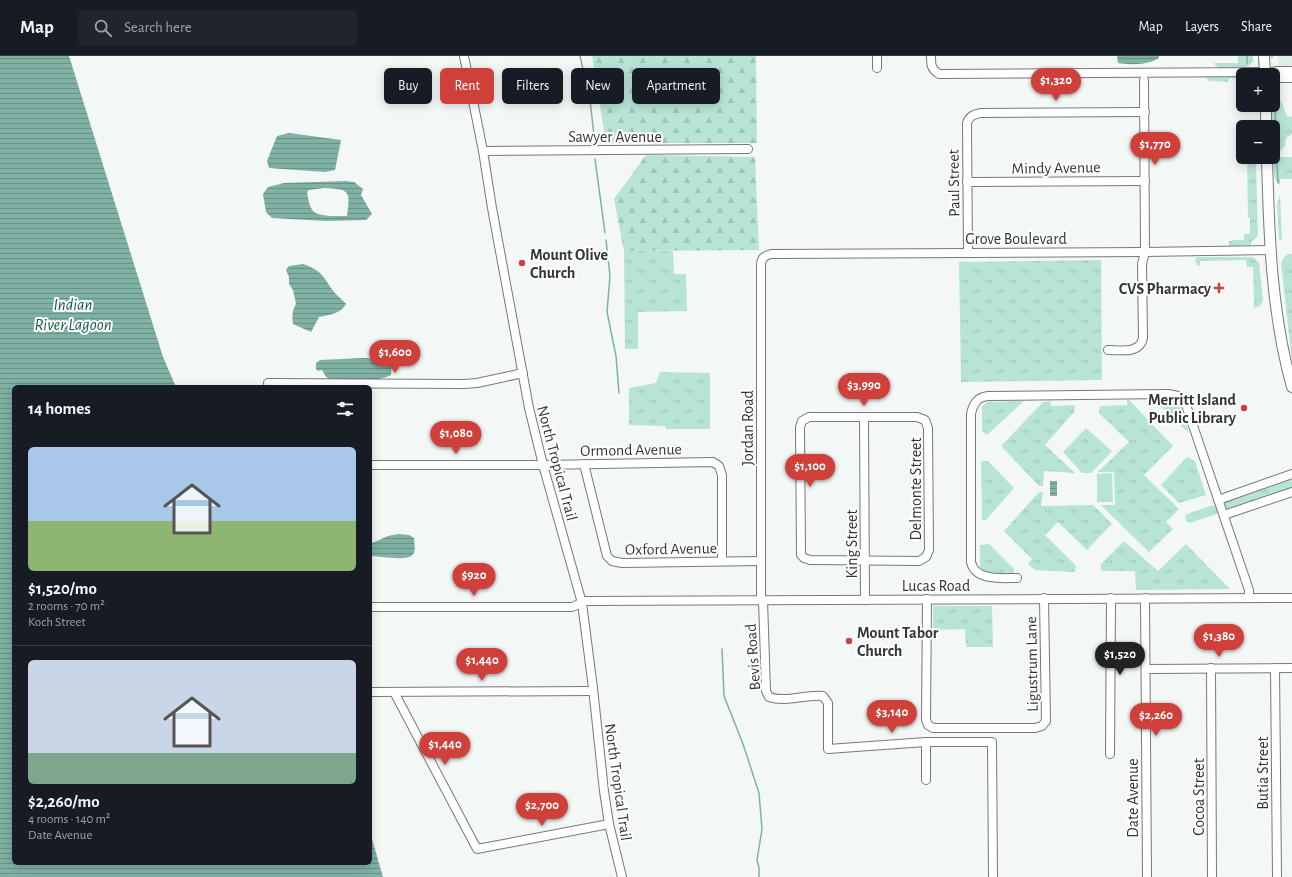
<!DOCTYPE html>
<meta charset="utf-8">
<style>
:root{--surface:#171b24;--page:#20242c;--text:#f1f3f6;--muted:#9ea1a6;--line:#363941;--accent:#cf403a}
body{margin:0;font-family:"Alegreya Sans",sans-serif;background:var(--page);color:var(--text);height:100vh;display:flex;flex-direction:column;font-size:15px;white-space:nowrap}
*{box-sizing:border-box;margin:0}
p{font-size:13px;color:var(--muted)}
.icon{flex:none;width:22px;height:22px;fill:none;stroke:currentColor;stroke-width:2;stroke-linecap:round;stroke-linejoin:round}
.map{position:relative;flex:1;overflow:hidden}
.sheet{position:absolute;left:12px;top:329px;width:360px;height:480px;display:flex;flex-direction:column;background:var(--surface);border-radius:6px;box-shadow:0 2px 10px #0003}
.sheet>*{flex:none}
.top-card{position:absolute;left:384px;top:12px;width:380px;height:36px;display:flex;gap:8px}
.fabs{position:absolute;left:1236px;top:12px;display:grid;gap:8px}
.fabs a{display:grid;place-items:center;width:44px;height:44px;border-radius:6px;background:var(--surface);box-shadow:0 2px 10px #0003;font-size:20px}
.price{position:absolute;translate:-50% -34px;padding:0 9px;border-radius:14px;background:var(--accent);color:#fff;font-size:13px;line-height:26px;filter:drop-shadow(0 1px 2px #0008)}
.price::after{content:'';position:absolute;left:50%;top:24px;width:12px;height:9px;margin-left:-6px;background:inherit;clip-path:polygon(0 0,100% 0,50% 100%)}
.price.on{background:#222;color:#fff}
ul{padding:0;list-style:none}
li{display:grid;align-content:center;gap:8px;height:212px;padding:0 16px}
li+li{border-top:1px solid var(--line)}
li span{display:grid;place-items:center;height:124px;border-radius:6px;color:#555}
li>.icon{margin-inline-start:auto}
span .icon{width:72px;height:72px;fill:#fffc;stroke-width:1}
li b{font-size:17px}
h2{display:flex;justify-content:space-between;align-items:center;height:48px;padding:0 16px;font-size:17px}
.tag{padding:0 14px;border-radius:6px;background:var(--surface);box-shadow:0 2px 10px #0003;font-size:14px;line-height:36px}
.tag.on{background:var(--accent);color:#fff}
header{display:flex;align-items:center;gap:24px;box-sizing:border-box;height:56px;padding:0 20px;background:var(--surface);border-bottom:1px solid var(--line)}
header strong{font-size:19px}
nav{display:flex;gap:22px;margin-inline-start:auto;font-size:14px}
.search{width:280px;height:36px;background:var(--page);display:flex;align-items:center;gap:10px;box-sizing:border-box;padding:0 14px;border-radius:6px;color:var(--muted);font-size:15px}
.map>svg:first-child{display:block}
.built{fill:#e1ede9}
.grass{fill:url(#grass-tufts)}
.forest{fill:url(#forest-firs)}
.green{fill:#b8e4d8}
.water{fill:url(#water-rules);fill-rule:evenodd}
.lines{fill:none;stroke-linecap:round;stroke-linejoin:round}
.stream{stroke:#7fb1a4;stroke-width:1.5}
.minor-casing{stroke:#767978;stroke-width:10}
.major-casing{stroke:#767978;stroke-width:12}
.minor{stroke:#fff;stroke-width:8}
.major{stroke:#fff;stroke-width:10}
.poi-dot{fill:#cf403a;stroke:#fff;stroke-width:1.5}
.labels{text-anchor:middle;stroke-width:4;stroke-linejoin:round;paint-order:stroke}
.street-label{font-size:16px;fill:#343635;stroke:#fff}
.poi-label{font-size:16px;font-weight:bold;fill:#343635;stroke:#fff;text-anchor:start}
.water-label{font-size:17px;font-style:italic;fill:#15594c;stroke:#fff}
</style>
<header>
<strong>Map</strong>
<div class="search"><svg class="icon" aria-label="search" viewBox="0 0 24 24"><circle cx="10" cy="10" r="6"/><path d="M15 15l6 6"/></svg>Search here</div>
<nav><a>Map</a><a>Layers</a><a>Share</a></nav>
</header>
<div class="map">
<svg width="1292" height="821" viewBox="0 0 1292 821">
<defs>
<pattern id="grass-tufts" width="24" height="20" patternUnits="userSpaceOnUse"><rect width="24" height="20" fill="#b8e4d8"/><path d="M3 7l-1-3M5 7V3M7 7l1-3M15 17l-1-3M17 17v-4M19 17l1-3" fill="none" stroke="#9fc4ba"/></pattern>
<pattern id="forest-firs" width="22" height="20" patternUnits="userSpaceOnUse"><rect width="22" height="20" fill="#b8e4d8"/><path d="M5 1l3.5 6h-7zM16 11l3.5 6h-7z" fill="#9fc4ba"/></pattern>
<pattern id="water-rules" width="6" height="5" patternUnits="userSpaceOnUse"><rect width="6" height="5" fill="#7fb1a4"/><path d="M0 2.5h6" fill="none" stroke="#699186"/></pattern>
</defs>
<rect width="100%" height="100%" fill="#f3f7f6"/>
<rect class="built" x="1278" y="0" width="14" height="10"/>
<g class="grass">
<polygon points="1238,0 1253,0 1253,5 1247,11 1220,12 1215,9 1214,7 1238,7"/>
<polygon points="1209,19 1243,19 1243,23 1229,22 1228,26 1209,25 1206,21"/>
<polygon points="1276,45 1281,45 1287,60 1292,61 1292,78 1286,82 1285,90 1281,95 1276,94 1273,90 1271,49"/>
<path d="M1244 101C1252 101 1253 102 1256 109L1258 180 1251 186V189L1229 190V185H1232L1233 184H1244V178H1250V162L1248 161 1247 105H1243Z"/>
<path d="M1278 101H1292V123H1280V129C1272 123 1274 113 1274 105Z"/>
<polygon points="1280,139 1282,185 1279,183 1277,148"/>
<polygon points="624,195 673,195 674,218 686,218 687,255 638,256 638,293 625,293"/>
<polygon points="1289,198 1292,198 1292,305 1281,207 1285,200"/>
<polygon points="1197,201 1251,201 1254,202 1259,207 1263,244 1260,250 1254,252 1253,211 1247,211 1246,204 1200,205 1200,209 1198,210 1195,205"/>
<polygon points="1101,204 1102,324 961,326 959,206"/>
<polygon points="660,316 710,317 710,373 666,373 665,370 629,369 629,332 656,327"/>
<polygon points="1153,343 1178,345 1189,377"/>
<polygon points="1127,344 1129,344 1173,390 1144,419 1179,453 1166,466 1173,473 1149,496 1101,449 1115,449 1114,416 1098,416 1129,386 1099,357 1100,350 1127,349"/>
<polygon points="1024,345 987,379 982,375 982,350 988,346"/>
<polygon points="1050,345 1051,350 1075,349 1074,356 1045,389 1075,417 1044,415 1043,430 1039,430 1001,390 1043,346"/>
<polygon points="1086,372 1112,395 1091,417 1082,417 1063,396"/>
<polygon points="1187,401 1195,405 1206,439 1179,447 1161,429"/>
<polygon points="981,405 988,405 1014,432 986,464 982,464"/>
<polygon points="1292,423 1292,433 1228,454 1224,449 1225,445"/>
<polygon points="1039,436 1043,436 1041,450 1093,449 1112,468 1087,494 1058,466 1045,479 1076,510 1075,516 1035,514 1028,508 1032,503 1004,475"/>
<polygon points="1213,449 1218,451 1217,458 1190,467 1186,465 1185,460 1187,458"/>
<polygon points="1124,485 1158,515 1186,488 1230,533 1136,534 1135,515 1101,515 1101,508"/>
<polygon points="989,488 1014,513 1014,519 988,518 980,512 980,489"/>
<polygon points="933,550 992,550 993,591 966,591 965,573 933,574"/>
</g>
<g class="forest">
<polygon points="592,0 756,0 757,87 606,87"/>
<polygon points="646,99 755,101 759,194 624,195 614,143"/>
</g>
<polygon class="green" points="1112,417 1113,446 1097,446 1097,418"/>
<g class="water">
<polygon points="0,0 69,0 163,301 176,331 14,331 14,807 370,807 370,776 383,821 0,821"/>
<path d="M1117 0H1159V2C1148 9 1131 9 1118 7Z"/>
<polygon points="289,77 341,84 335,114 325,116 269,112 267,105 277,80"/>
<path d="M345 125 354 126 363 133 361 139 372 158 366 164 326 165 272 162 266 156 263 138 268 131 284 127ZM324 132C349 133 351 134 347 160 339 160 318 161 313 155 309 150 308 142 307 136L309 134Z"/>
<path d="M303 208C323 215 323 221 334 236 338 241 342 243 346 248 341 258 328 259 319 261L311 276 293 268C292 260 292 255 296 248L293 234 289 228V221L286 214 289 210Z"/>
<polygon points="364,302 392,304 391,319 387,321 379,323 331,324 326,321 322,314 318,315 316,313 316,307 320,304"/>
<rect x="1050" y="425" width="7" height="15"/>
<path d="M398 478 409 479 414 482C414 487 417 497 411 500 404 505 379 500 370 500V488L388 480Z"/>
</g>
<g class="lines">
<g class="stream">
<polyline points="580,0 586,26"/>
<polyline points="1247,0 1247,7"/>
<polyline points="1272,0 1272,1"/>
<polyline points="589,35 595,88"/>
<polyline points="1275,51 1276,89"/>
<polyline points="595,103 605,177"/>
<polyline points="1277,107 1278,127"/>
<polyline points="606,184 610,220 607,256 616,300 619,337"/>
<polyline points="722,593 724,640 743,688 759,737 762,773 757,804 759,812 759,821"/>
</g>
<defs>
<g id="minor">
<polyline points="464,0 483,95 492,152 529,352 543,409 582,547 593,632 604,735 609,768 622,821"/>
<path d="M931 0C931 9 931 13 939 18L1265 16"/>
<polyline points="877,12 877,0"/>
<polyline points="1265,18 1276,15 1292,15"/>
<polyline points="1273,21 1276,22 1292,22"/>
<polyline points="483,95 748,93"/>
<polyline points="967,126 1145,125"/>
<path d="M968 196 967 67C969 60 974 58 981 57L1145 56"/>
<path d="M1108 294C1121 294 1140 298 1143 282L1142 208 1145 196 1144 24"/>
<polyline points="268,327 464,328 477,327 523,317"/>
<polygon points="809,361 917,361 925,364 928,372 929,494 926,501 919,505 810,504 804,502 801,499 800,371 802,365"/>
<polyline points="864,361 865,544"/>
<polyline points="584,408 607,500 612,505 622,507 761,505"/>
<polyline points="370,409 543,409 713,406 719,410 722,419 722,505"/>
<polyline points="1218,444 1292,418"/>
<polyline points="1224,459 1292,436"/>
<path d="M1017 522C1001 522 975 525 971 506V358C973 348 977 341 988 340L1168 338 1178 340 1185 346 1249 534V542"/>
<polyline points="1145,542 1147,821"/>
<polyline points="927,543 926,664 928,669 933,672 1035,672 1042,670 1046,665 1044,542"/>
<path d="M761 544V210C761 202 764 200 771 198L1145 196 1270 194"/>
<path d="M763 544 766 635 769 641C786 647 805 638 823 640L828 647V693L926 686H992L993 821"/>
<polyline points="370,551 572,551 586,545 1292,542"/>
<polyline points="1211,612 1212,821"/>
<polyline points="1275,612 1277,821"/>
<polyline points="1146,613 1292,612"/>
<polyline points="370,636 593,635"/>
<polyline points="394,636 477,793 609,768"/>
<polyline points="926,686 926,724"/>
<polyline points="1110,698 1111,542"/>
</g>
<g id="major">
<polyline points="1264,0 1265,19"/>
<polyline points="1266,49 1266,71"/>
<path d="M1267 101C1269 179 1271 256 1292 331"/>
</g>
</defs>
<use href="#minor" class="minor-casing"/>
<use href="#major" class="major-casing"/>
<use href="#minor" class="minor"/>
<use href="#major" class="major"/>
</g>
<g class="poi-dot">
<circle cx="522" cy="207" r="4"/>
<path d="M1217 226h4v4h4v4h-4v4h-4v-4h-4v-4h4z"/>
<circle cx="1244" cy="352" r="4"/>
<circle cx="849" cy="585" r="4"/>
</g>
<g class="labels">
<g class="street-label">
<text x="615" y="86">Sawyer Avenue</text>
<text transform="translate(1056 111) rotate(-1)" y="6">Mindy Avenue</text>
<text transform="translate(953 127) rotate(-91)" y="6">Paul Street</text>
<text x="1016" y="188">Grove Boulevard</text>
<text transform="translate(747 372) rotate(-90)" y="6">Jordan Road</text>
<text transform="translate(631 393) rotate(-1)" y="6">Ormond Avenue</text>
<text transform="translate(558 407) rotate(75)" y="6">North Tropical Trail</text>
<text transform="translate(915 433) rotate(-90)" y="6">Delmonte Street</text>
<text transform="translate(851 488) rotate(-90)" y="6">King Street</text>
<text transform="translate(671 492) rotate(-1)" y="6">Oxford Avenue</text>
<text x="936" y="535">Lucas Road</text>
<text transform="translate(752 601) rotate(-94)" y="6">Bevis Road</text>
<text transform="translate(1031 608) rotate(-91)" y="6">Ligustrum Lane</text>
<text transform="translate(1262 717) rotate(-90)" y="6">Butia Street</text>
<text transform="translate(619 726) rotate(82)" y="6">North Tropical Trail</text>
<text transform="translate(1198 741) rotate(-90)" y="6">Cocoa Street</text>
<text transform="translate(1132 742) rotate(-90)" y="6">Date Avenue</text>
</g>
<g class="poi-label">
<text x="530" y="204">Mount Olive<tspan x="530" dy="18">Church</tspan></text>
<text x="1211" y="238" text-anchor="end">CVS Pharmacy</text>
<text x="1236" y="349" text-anchor="end">Merritt Island<tspan x="1236" dy="18">Public Library</tspan></text>
<text x="857" y="582">Mount Tabor<tspan x="857" dy="18">Church</tspan></text>
</g>
<g class="water-label">
<text x="73" y="254">Indian<tspan x="73" dy="20">River Lagoon</tspan></text>
</g>
</g>
</svg>
<div class="fabs">
<a>+</a>
<a>−</a>
</div>
<b class="price" style="left:1056px;top:46px">$1,320</b>
<b class="price" style="left:1155px;top:110px">$1,770</b>
<b class="price" style="left:395px;top:318px">$1,600</b>
<b class="price" style="left:864px;top:351px">$3,990</b>
<b class="price" style="left:456px;top:399px">$1,080</b>
<b class="price" style="left:810px;top:432px">$1,100</b>
<b class="price" style="left:474px;top:541px">$920</b>
<b class="price" style="left:1219px;top:602px">$1,380</b>
<b class="price on" style="left:1120px;top:620px">$1,520</b>
<b class="price" style="left:482px;top:626px">$1,440</b>
<b class="price" style="left:892px;top:678px">$3,140</b>
<b class="price" style="left:1156px;top:681px">$2,260</b>
<b class="price" style="left:445px;top:710px">$1,440</b>
<b class="price" style="left:542px;top:771px">$2,700</b>
<div class="top-card">
<a class="tag">Buy</a>
<a class="tag on">Rent</a>
<a class="tag">Filters</a>
<a class="tag">New</a>
<a class="tag">Apartment</a>
</div>
<section class="sheet">
<h2>14 homes<svg class="icon" aria-label="filters" viewBox="0 0 24 24"><path d="M4 7h16M4 17h16"/><circle cx="9" cy="7" r="2"/><circle cx="15" cy="17" r="2"/></svg></h2>
<ul>
<li><span style="background:linear-gradient(#a9c7e8 60%,#8fb573 0)"><svg class="icon" aria-label="home" viewBox="0 0 24 24"><path d="M3 11l9-7 9 7M6 9v11h12V9"/></svg></span><div><b>$1,520/mo</b><p>2 rooms · 70 m²</p><p>Koch Street</p></div></li>
<li><span style="background:linear-gradient(#c9d6e8 75%,#7fa58c 0)"><svg class="icon" aria-label="home" viewBox="0 0 24 24"><path d="M3 11l9-7 9 7M6 9v11h12V9"/></svg></span><div><b>$2,260/mo</b><p>4 rooms · 140 m²</p><p>Date Avenue</p></div></li>
</ul>
</section>
</div>
